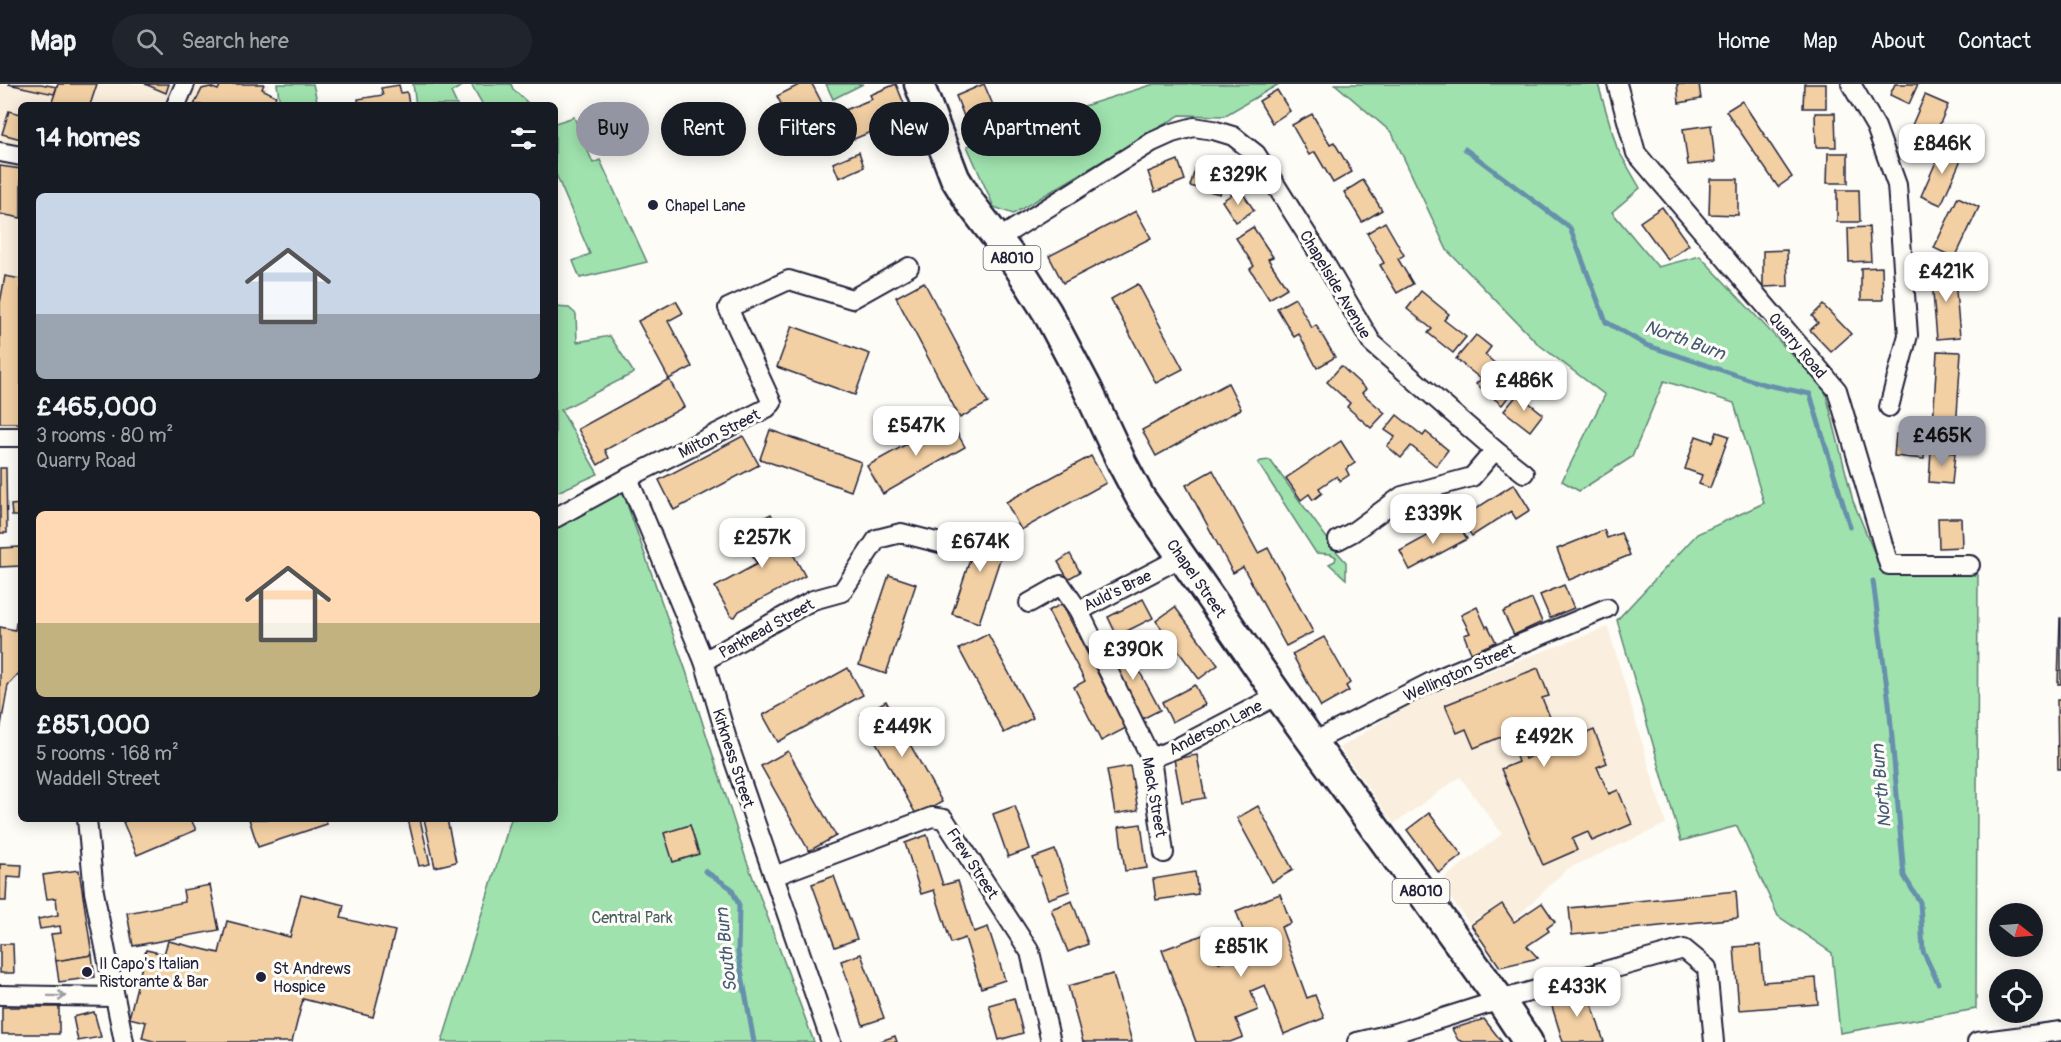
<!DOCTYPE html>
<meta charset="utf-8">
<style>
:root{--surface:#171b24;--page:#20242c;--text:#f1f3f6;--muted:#9ea1a6;--line:#363941;--accent:#9495a2}
body{margin:0;font-family:Pangolin,sans-serif;background:var(--page);color:var(--text);height:100vh;display:flex;flex-direction:column;font-size:22px;white-space:nowrap}
*{box-sizing:border-box;margin:0}
p{font-size:20px;color:var(--muted)}
.icon{flex:none;width:33px;height:33px;fill:none;stroke:currentColor;stroke-width:2;stroke-linecap:round;stroke-linejoin:round}
.map{position:relative;flex:1;overflow:hidden}
.details{position:absolute;left:18px;top:18px;width:540px;height:720px;display:flex;flex-direction:column;background:var(--surface);border-radius:9px;box-shadow:0 3px 15px #0003}
.details>*{flex:none}
.top-card{position:absolute;left:576px;top:18px;width:570px;height:54px;display:flex;gap:12px}
.needle{width:39px;rotate:107deg}
.tools{position:absolute;left:1989px;top:819px;display:grid;gap:12px}
.tools a{display:grid;place-items:center;width:54px;height:54px;border-radius:50%;background:var(--surface);box-shadow:0 3px 15px #0003;font-size:30px}
.price{position:absolute;translate:-50% -51px;padding:0 14px;border-radius:12px;background:#fff;color:#222;font-size:20px;line-height:39px;filter:drop-shadow(0 2px 3px #0008)}
.price::after{content:'';position:absolute;left:50%;top:36px;width:18px;height:14px;margin-left:-9px;background:inherit;clip-path:polygon(0 0,100% 0,50% 100%)}
.price.selected{background:var(--accent);color:#111}
ul{padding:0;list-style:none}
li{display:grid;align-content:center;gap:12px;height:318px;padding:0 18px}
li span{display:grid;place-items:center;height:186px;border-radius:9px;color:#555}
li>.icon{margin-inline-start:auto}
span .icon{width:108px;height:108px;fill:#fffc;stroke-width:1}
li b{font-size:26px}
h2{display:flex;justify-content:space-between;align-items:center;height:72px;padding:0 18px;font-size:26px}
.tag{padding:0 21px;border-radius:27px;background:var(--surface);box-shadow:0 3px 15px #0003;font-size:21px;line-height:54px}
.tag.selected{background:var(--accent);color:#111}
header{display:flex;align-items:center;gap:36px;box-sizing:border-box;height:84px;padding:0 30px;background:var(--surface);border-bottom:2px solid var(--line)}
header strong{font-size:28px}
nav{display:flex;gap:33px;margin-inline-start:auto;font-size:21px}
.search{width:420px;height:54px;background:var(--page);display:flex;align-items:center;gap:15px;box-sizing:border-box;padding:0 21px;border-radius:33px;color:var(--muted);font-size:22px}
.map>svg:first-child{display:block}
.built{fill:#faefde}
.green{fill:#9fe2ae;stroke:#608274;stroke-width:1.5}
.lines{fill:none;stroke-linecap:round;stroke-linejoin:round}
.stream{stroke:#6690ab;stroke-width:5}
.building{fill:#f3d0a4;stroke:#22223b;stroke-width:1.5}
.minor-casing{stroke:#22223b;stroke-width:22}
.primary-casing{stroke:#22223b;stroke-width:33}
.minor{stroke:#fdfcf7;stroke-width:18}
.primary{stroke:#fdfcf7;stroke-width:28}
.oneway{stroke:#9a9aa2}
.poi-dot{fill:#22223b;stroke:#fdfcf7;stroke-width:2}
.labels{text-anchor:middle;stroke-width:6;stroke-linejoin:round;paint-order:stroke}
.shield{fill:#fdfcf7;stroke:#646373;stroke-width:1.5}
.shield-label{font-size:15px;font-weight:bold;fill:#22223b}
.poi-label{font-size:16px;fill:#22223b;stroke:#fdfcf7;text-anchor:start}
.street-label{font-size:16px;fill:#22223b;stroke:#fdfcf7}
.park-label{font-size:16px;fill:#485c5e;stroke:#fdfcf7}
.water-label{font-size:18px;font-style:italic;fill:#445973;stroke:#fdfcf7}
</style>
<header>
<strong>Map</strong>
<div class="search"><svg class="icon" aria-label="search" viewBox="0 0 24 24"><circle cx="10" cy="10" r="6"/><path d="M15 15l6 6"/></svg>Search here</div>
<nav><a>Home</a><a>Map</a><a>About</a><a>Contact</a></nav>
</header>
<div class="map">
<svg width="2061" height="958" viewBox="0 0 2061 958">
<rect width="100%" height="100%" fill="#fdfcf7"/>
<filter id="ink" filterUnits="userSpaceOnUse"><feTurbulence type="fractalNoise" baseFrequency=".0167" numOctaves="2"/><feDisplacementMap in="SourceGraphic" scale="12" xChannelSelector="R" yChannelSelector="G"/><feConvolveMatrix kernelMatrix="1 2 1 2 8 2 1 2 1" color-interpolation-filters="sRGB"/></filter>
<g filter="url(#ink)">
<g class="built">
<polygon points="0,0 270,0 261,21 21,21 21,361 0,362"/>
<polygon points="1608,543 1666,740 1567,785 1514,836 1502,819 1469,839 1439,798 1502,750 1460,693 1394,740 1340,664 1420,613"/>
</g>
<g class="green">
<polygon points="277,0 313,0 318,21 280,21"/>
<polygon points="413,0 466,0 451,8 457,21 416,21"/>
<polygon points="471,0 511,0 513,5 530,21 483,21"/>
<polygon points="826,0 863,0 833,15"/>
<polygon points="1154,0 1279,0 1224,32 1180,31 1013,130 994,123 967,62 1084,22"/>
<polygon points="1335,0 1598,0 1617,64 1640,104 1612,128 1658,183 1700,172 1825,306 1853,417 1883,490 1978,491 1976,925 1840,949 1832,869 1778,832 1737,742 1681,757 1617,536 1697,450 1764,419 1734,319 1664,297 1632,373 1579,407 1562,397 1605,311 1538,260 1447,166 1392,49"/>
<polygon points="574,33 593,79 600,76 647,178 580,194 573,177 590,170 555,88 555,39"/>
<polygon points="555,223 569,224 576,230 577,258 610,252 634,289 561,326 598,390 555,409"/>
<polygon points="1270,376 1337,468 1346,478 1346,495 1329,480 1335,477 1336,473 1331,470 1316,469 1258,379 1261,377"/>
<polygon points="622,406 686,587 746,775 814,958 442,958 511,735 555,735 555,440"/>
</g>
<g class="lines">
<g class="stream">
<polyline points="1465,65 1570,144 1606,238 1646,261 1763,300 1810,310 1850,443"/>
<polyline points="1873,497 1889,619 1904,792 1920,818 1923,867 1938,899"/>
<polyline points="705,787 731,804 739,821 738,869 754,958"/>
</g>
</g>
<g class="building">
<polygon points="8,0 41,0 57,3 54,10"/>
<polygon points="58,0 97,0 90,21 51,21"/>
<polygon points="145,0 169,0 166,9"/>
<polygon points="221,0 264,0 262,5 276,12 272,21 194,21 202,5 210,3 218,6"/>
<polygon points="801,0 812,0 836,46 820,55 811,37 794,45 777,12"/>
<polygon points="896,0 909,32 854,55 843,27 872,15 870,11"/>
<polygon points="984,0 996,28 967,40 956,12"/>
<polygon points="1677,0 1699,0 1701,15 1679,19"/>
<polygon points="1804,0 1826,0 1826,24 1803,24"/>
<polygon points="1895,0 1918,0 1909,20 1890,11"/>
<polygon points="399,1 401,9 407,8 409,21 359,21 358,15 383,11 381,4"/>
<polygon points="1277,6 1290,27 1272,39 1259,17"/>
<polygon points="1925,11 1948,21 1926,72 1903,62"/>
<polygon points="1742,17 1792,93 1778,103 1726,27"/>
<polygon points="9,27 21,30 21,55 2,50"/>
<polygon points="1815,29 1835,29 1836,63 1816,63"/>
<polygon points="1312,30 1330,60 1334,58 1352,88 1333,99 1315,68 1309,71 1292,41"/>
<polygon points="1711,41 1715,78 1688,81 1683,45"/>
<polygon points="1943,62 1963,71 1941,121 1921,112"/>
<polygon points="859,68 864,83 839,94 833,79"/>
<polygon points="1828,69 1848,69 1848,99 1827,99"/>
<polygon points="1178,76 1185,96 1155,108 1148,88"/>
<polygon points="0,82 21,85 21,134 0,130"/>
<polygon points="1196,82 1226,90 1220,110 1190,102"/>
<polygon points="1710,95 1738,95 1738,131 1709,130"/>
<polygon points="1363,96 1382,126 1362,138 1344,108"/>
<polygon points="1240,105 1254,126 1236,138 1222,117"/>
<polygon points="1837,106 1859,106 1860,138 1837,138"/>
<polygon points="1958,113 1979,123 1955,174 1934,164"/>
<polygon points="1662,123 1689,161 1668,176 1640,138"/>
<polygon points="1136,127 1151,154 1063,199 1049,172"/>
<polygon points="1385,138 1404,171 1398,175 1413,200 1397,209 1380,181 1384,179 1367,149"/>
<polygon points="1253,143 1273,173 1268,175 1287,204 1269,215 1250,185 1254,182 1236,154"/>
<polygon points="1869,143 1871,177 1849,178 1848,144"/>
<polygon points="1787,166 1788,202 1763,203 1763,167"/>
<polygon points="1882,183 1883,216 1861,216 1861,184"/>
<polygon points="1954,184 1960,253 1937,255 1931,186"/>
<polygon points="5,192 21,195 21,339 0,339 0,219"/>
<polygon points="924,198 988,319 960,334 896,213"/>
<polygon points="1138,200 1183,285 1156,299 1111,215"/>
<polygon points="1421,207 1449,230 1444,236 1466,253 1453,269 1428,249 1432,245 1407,225"/>
<polygon points="1295,214 1312,244 1316,241 1335,273 1317,284 1299,250 1294,253 1277,224"/>
<polygon points="676,217 683,229 668,237 692,283 669,295 638,237"/>
<polygon points="1823,221 1851,250 1831,268 1810,246 1818,239 1812,232"/>
<polygon points="792,242 870,270 855,311 777,283"/>
<polygon points="1476,251 1491,263 1485,271 1497,281 1494,285 1516,303 1502,321 1476,300 1481,295 1456,275"/>
<polygon points="1937,267 1961,268 1955,362 1932,361"/>
<polygon points="1341,282 1366,305 1362,309 1385,329 1371,344 1347,323 1350,319 1327,298"/>
<polygon points="669,295 684,323 605,366 609,374 598,381 578,345"/>
<polygon points="1228,299 1241,325 1156,372 1142,346"/>
<polygon points="1518,310 1543,330 1530,347 1504,327"/>
<polygon points="1397,331 1423,352 1426,348 1448,366 1436,382 1411,362 1401,374 1387,362 1395,353 1385,346"/>
<polygon points="950,336 965,363 883,410 867,382"/>
<polygon points="770,346 861,378 851,407 760,375"/>
<polygon points="1717,348 1729,352 1710,404 1699,400 1702,391 1685,385 1696,352 1713,358"/>
<polygon points="1896,350 1926,352 1924,375 1894,372"/>
<polygon points="743,352 759,381 674,426 659,396"/>
<polygon points="1341,357 1355,379 1346,385 1349,391 1340,397 1337,392 1319,404 1322,409 1313,416 1309,410 1301,416 1286,394"/>
<polygon points="1931,367 1955,369 1952,400 1929,398"/>
<polygon points="1091,372 1106,399 1021,446 1006,418"/>
<polygon points="0,384 6,384 7,449 0,449"/>
<polygon points="1213,386 1258,469 1268,464 1313,548 1286,562 1243,483 1233,489 1186,401"/>
<polygon points="1514,400 1530,426 1516,435 1511,427 1472,452 1460,435"/>
<polygon points="21,420 21,432 12,432 11,421"/>
<polygon points="771,430 805,492 739,527 735,533 731,532 715,503 757,480 750,468 760,463 749,442"/>
<polygon points="1938,434 1961,434 1962,463 1939,464"/>
<polygon points="1456,436 1467,455 1410,486 1400,467"/>
<polygon points="982,439 1009,448 979,539 952,530"/>
<polygon points="1604,446 1607,454 1621,449 1630,471 1569,496 1557,465"/>
<polygon points="21,463 21,482 0,483 0,464"/>
<polygon points="1070,470 1080,488 1068,495 1058,478"/>
<polygon points="889,491 916,500 886,590 859,581"/>
<polygon points="1564,501 1574,524 1550,534 1540,511"/>
<polygon points="1143,515 1153,534 1117,552 1108,533"/>
<polygon points="1532,515 1542,538 1514,551 1503,528"/>
<polygon points="1062,520 1126,644 1101,657 1074,603 1085,597 1048,527"/>
<polygon points="1175,523 1218,581 1199,595 1156,537"/>
<polygon points="1477,523 1486,543 1488,542 1496,558 1471,569 1464,551 1470,549 1461,531"/>
<polygon points="2060,534 2061,534 2061,600 2058,600"/>
<polygon points="16,539 21,539 21,587 8,601 0,647 0,543 15,546"/>
<polygon points="988,550 1033,634 1004,649 959,565"/>
<polygon points="1324,553 1350,599 1346,602 1349,607 1321,623 1292,570"/>
<polygon points="1125,560 1160,626 1142,635 1106,570"/>
<polygon points="848,584 863,611 778,658 763,631"/>
<polygon points="1538,584 1549,612 1542,614 1550,633 1515,647 1525,675 1594,646 1607,679 1597,683 1609,710 1618,706 1632,740 1592,757 1588,748 1572,755 1577,766 1543,781 1501,685 1518,678 1508,650 1474,664 1466,645 1457,649 1445,621"/>
<polygon points="1195,601 1205,621 1172,638 1162,618"/>
<polygon points="2057,616 2061,616 2061,685 2058,685"/>
<polygon points="886,617 942,718 917,732 861,631"/>
<polygon points="788,667 836,752 809,767 761,682"/>
<polygon points="1197,671 1205,714 1182,718 1174,675"/>
<polygon points="1130,682 1138,726 1115,730 1107,686"/>
<polygon points="1015,722 1030,765 1008,773 993,730"/>
<polygon points="1258,722 1293,786 1272,798 1237,734"/>
<polygon points="1429,729 1462,771 1439,789 1407,746"/>
<polygon points="130,735 191,735 196,746 137,771 123,738"/>
<polygon points="249,735 325,735 327,740 258,763"/>
<polygon points="408,735 420,735 430,780 419,782"/>
<polygon points="424,735 447,735 456,778 435,783"/>
<polygon points="1141,740 1147,784 1125,787 1119,743"/>
<polygon points="690,741 699,770 673,778 664,749"/>
<polygon points="927,751 943,801 958,797 974,848 988,843 1005,896 981,904 965,854 951,859 934,806 921,810 905,759"/>
<polygon points="1055,766 1070,807 1048,815 1033,774"/>
<polygon points="0,780 22,781 21,794 7,793 6,817 0,817"/>
<polygon points="79,786 92,871 56,877 51,850 61,849 60,842 40,845 38,835 58,831 56,814 47,815 43,791"/>
<polygon points="1195,788 1198,810 1156,816 1153,795"/>
<polygon points="834,792 857,855 835,863 812,800"/>
<polygon points="210,801 219,846 133,862 127,829 185,818 183,806"/>
<polygon points="1736,807 1738,834 1572,851 1569,824"/>
<polygon points="301,810 344,821 341,834 395,847 373,933 303,915 292,958 157,958 142,954 146,938 129,934 146,866 164,870 168,857 219,869 227,837 290,853"/>
<polygon points="1280,810 1291,839 1281,843 1307,914 1315,911 1324,934 1284,950 1265,901 1251,907 1258,926 1236,935 1243,953 1230,958 1196,958 1162,866 1208,849 1219,879 1251,867 1236,827"/>
<polygon points="1072,817 1088,860 1068,868 1051,825"/>
<polygon points="1542,819 1555,838 1547,844 1549,847 1527,862 1538,874 1500,883 1471,841 1502,820 1514,838"/>
<polygon points="0,860 13,860 14,889 0,889"/>
<polygon points="1760,861 1763,898 1816,894 1818,920 1739,926 1734,863"/>
<polygon points="861,870 884,934 863,941 841,877"/>
<polygon points="92,871 95,893 59,898 56,877"/>
<polygon points="1113,890 1132,958 1083,958 1068,902"/>
<polygon points="1587,905 1604,958 1563,958 1550,916"/>
<polygon points="1014,914 1023,949 999,956 989,921"/>
<rect x="2" y="923" width="57" height="27"/>
<polygon points="94,928 101,953 78,957 73,933"/>
<polygon points="1484,935 1502,958 1464,958 1458,956 1452,945"/>
<polygon points="895,952 897,958 878,958"/>
</g>
<g class="lines">
<defs>
<g id="minor">
<polyline points="1617,0 1636,69 1837,306 1889,481 1970,481"/>
<polyline points="1851,0 1876,43 1897,101 1908,251 1889,323"/>
<polyline points="176,21 185,0"/>
<polyline points="0,68 21,72"/>
<polyline points="998,155 1152,58 1172,49 1194,43 1213,46 1233,52 1256,70 1323,176 1372,259 1495,366 1524,389"/>
<polyline points="0,353 21,353"/>
<polyline points="628,394 704,577 729,662 831,958"/>
<polyline points="555,434 628,394 767,324 772,319 728,224 789,196 852,215 909,183"/>
<polyline points="1338,456 1353,448 1402,412 1472,393 1495,366"/>
<polyline points="1029,519 1061,501 1079,527 1182,473"/>
<polyline points="1079,527 1151,674 1164,769"/>
<polyline points="704,577 813,516 842,508 877,455 901,449 940,459"/>
<polyline points="1313,658 1439,594 1607,524"/>
<polyline points="1151,674 1175,665 1278,611"/>
<polyline points="87,735 94,808 124,958"/>
<polyline points="774,792 932,733 944,735 1030,868 1051,958"/>
<polyline points="0,911 114,913"/>
<polyline points="1357,958 1395,949 1500,916 1684,865 1707,884 1714,958"/>
<polyline points="1977,958 2061,947"/>
</g>
<polyline id="primary" points="919,0 955,94 971,120 1018,182 1047,228 1087,304 1122,379 1140,413 1278,611 1500,916 1528,958"/>
</defs>
<use href="#minor" class="minor-casing"/>
<use href="#primary" class="primary-casing"/>
<use href="#minor" class="minor"/>
<use href="#primary" class="primary"/>
</g>
<defs><path id="oneway-shaft" d="M-6 0H5M1.5-3L5.5 0L1.5 3" fill="none" stroke-width="1.6" stroke-linecap="round" stroke-linejoin="round" transform="scale(1.5)"/></defs>
<use class="oneway" href="#oneway-shaft" transform="translate(57 912) rotate(1)"/>
</g>
<g class="poi-dot">
<circle cx="653" cy="121" r="6"/>
<circle cx="87" cy="888" r="6"/>
<circle cx="261" cy="893" r="6"/>
</g>
<g class="labels">
<g class="shield">
<rect x="983.5" y="162" width="57" height="24" rx="4.5"/>
<rect x="1392.5" y="795" width="57" height="24" rx="4.5"/>
</g>
<g class="shield-label">
<text x="1012" y="179">A8010</text>
<text x="1421" y="812">A8010</text>
</g>
<g class="poi-label">
<text x="665" y="127">Chapel Lane</text>
<text x="99" y="885">Il Capo's Italian<tspan x="99" dy="18">Ristorante &amp; Bar</tspan></text>
<text x="273" y="890">St Andrews<tspan x="273" dy="18">Hospice</tspan></text>
</g>
<g class="street-label">
<text transform="translate(1336 200) rotate(59)" y="6">Chapelside Avenue</text>
<text transform="translate(1798 261) rotate(50)" y="6">Quarry Road</text>
<text transform="translate(719 349) rotate(-27)" y="6">Milton Street</text>
<text transform="translate(1197 494) rotate(55)" y="6">Chapel Street</text>
<text transform="translate(1117 506) rotate(-26)" y="6">Auld's Brae</text>
<text transform="translate(766 544) rotate(-29)" y="6">Parkhead Street</text>
<text transform="translate(1459 588) rotate(-24)" y="6">Wellington Street</text>
<text transform="translate(1215 643) rotate(-27)" y="6">Anderson Lane</text>
<text transform="translate(734 674) rotate(72)" y="6">Kirkness Street</text>
<text transform="translate(1155 713) rotate(80)" y="6">Mack Street</text>
<text transform="translate(973 779) rotate(57)" y="6">Frew Street</text>
</g>
<g class="park-label">
<text x="632" y="839">Central Park</text>
</g>
<g class="water-label">
<text transform="translate(1685 256) rotate(20)" y="6">North Burn</text>
<text transform="translate(1881 702) rotate(-95)" y="6">North Burn</text>
<text transform="translate(726 866) rotate(-96)" y="6">South Burn</text>
</g>
</g>
</svg>
<div class="tools">
<a><svg class="needle" viewBox="-14 -14 28 28"><path d="M0-13l5 13h-10z" fill="#e53935"/><path d="M0 13l5-13h-10z" fill="#9ea1a6"/></svg></a>
<a><svg class="icon" aria-label="locate" viewBox="0 0 24 24"><circle cx="12" cy="12" r="6"/><path d="M12 2v4M12 18v4M2 12h4M18 12h4"/></svg></a>
</div>
<b class="price" style="left:1942px;top:91px">£846K</b>
<b class="price" style="left:1238px;top:122px">£329K</b>
<b class="price" style="left:1946px;top:219px">£421K</b>
<b class="price" style="left:1524px;top:328px">£486K</b>
<b class="price" style="left:916px;top:373px">£547K</b>
<b class="price selected" style="left:1942px;top:383px">£465K</b>
<b class="price" style="left:1433px;top:461px">£339K</b>
<b class="price" style="left:762px;top:485px">£257K</b>
<b class="price" style="left:980px;top:489px">£674K</b>
<b class="price" style="left:1133px;top:597px">£390K</b>
<b class="price" style="left:902px;top:674px">£449K</b>
<b class="price" style="left:1544px;top:684px">£492K</b>
<b class="price" style="left:1241px;top:894px">£851K</b>
<b class="price" style="left:1577px;top:934px">£433K</b>
<div class="top-card">
<a class="tag selected">Buy</a>
<a class="tag">Rent</a>
<a class="tag">Filters</a>
<a class="tag">New</a>
<a class="tag">Apartment</a>
</div>
<section class="details">
<h2>14 homes<svg class="icon" aria-label="filters" viewBox="0 0 24 24"><path d="M4 7h16M4 17h16"/><circle cx="9" cy="7" r="2"/><circle cx="15" cy="17" r="2"/></svg></h2>
<ul>
<li><span style="background:linear-gradient(#c9d6e8 65%,#9aa5b1 0)"><svg class="icon" aria-label="home" viewBox="0 0 24 24"><path d="M3 11l9-7 9 7M6 9v11h12V9"/></svg></span><div><b>£465,000</b><p>3 rooms · 80 m²</p><p>Quarry Road</p></div></li>
<li><span style="background:linear-gradient(#ffd9b3 60%,#c2b280 0)"><svg class="icon" aria-label="home" viewBox="0 0 24 24"><path d="M3 11l9-7 9 7M6 9v11h12V9"/></svg></span><div><b>£851,000</b><p>5 rooms · 168 m²</p><p>Waddell Street</p></div></li>
</ul>
</section>
</div>
